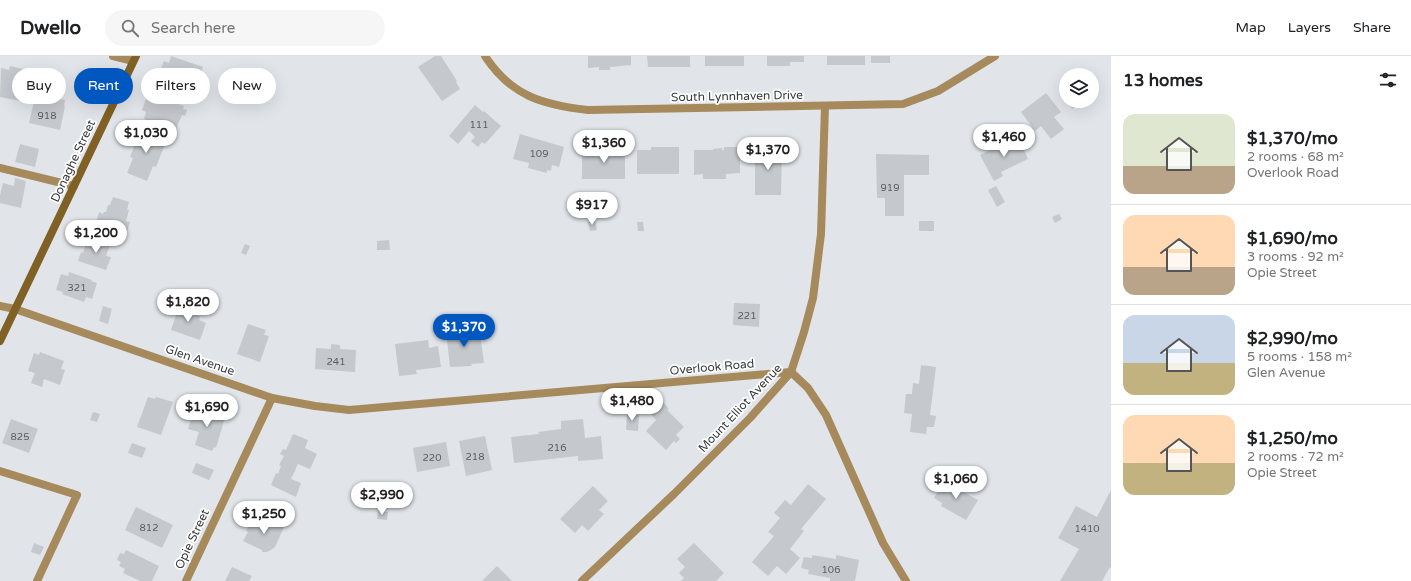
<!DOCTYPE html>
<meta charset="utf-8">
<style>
:root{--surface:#fff;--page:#f6f6f6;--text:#202124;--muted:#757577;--line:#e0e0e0;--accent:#0157c0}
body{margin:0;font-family:"Varela Round",sans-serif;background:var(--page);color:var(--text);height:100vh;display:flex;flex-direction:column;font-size:15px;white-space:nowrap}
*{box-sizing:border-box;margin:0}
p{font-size:13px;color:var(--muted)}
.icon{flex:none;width:22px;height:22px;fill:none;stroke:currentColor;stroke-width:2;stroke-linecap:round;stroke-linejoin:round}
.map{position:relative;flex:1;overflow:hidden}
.panel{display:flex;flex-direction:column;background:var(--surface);width:300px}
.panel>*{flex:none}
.hud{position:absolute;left:12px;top:12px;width:380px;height:36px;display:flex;gap:8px}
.buttons{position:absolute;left:1059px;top:12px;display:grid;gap:8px}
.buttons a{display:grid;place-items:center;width:40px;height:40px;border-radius:50%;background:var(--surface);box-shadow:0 4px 16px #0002;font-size:20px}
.price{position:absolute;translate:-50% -34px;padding:0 9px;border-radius:14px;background:#fff;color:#222;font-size:13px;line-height:26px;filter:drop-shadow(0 1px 2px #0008)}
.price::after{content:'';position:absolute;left:50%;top:24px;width:12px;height:9px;margin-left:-6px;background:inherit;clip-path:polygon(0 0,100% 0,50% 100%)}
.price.on{background:var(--accent);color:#fff}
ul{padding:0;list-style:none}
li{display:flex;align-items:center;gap:12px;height:100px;padding:0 12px}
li+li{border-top:1px solid var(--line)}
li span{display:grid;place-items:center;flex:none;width:112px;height:80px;border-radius:12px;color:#555}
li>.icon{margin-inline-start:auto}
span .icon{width:48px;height:48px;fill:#fffc;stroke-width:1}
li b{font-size:17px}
h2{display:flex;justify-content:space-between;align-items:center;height:48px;padding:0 12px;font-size:17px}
.pill{padding:0 14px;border-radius:18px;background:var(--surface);box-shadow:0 4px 16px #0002;font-size:14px;line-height:36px}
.pill.on{background:var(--accent);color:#fff}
header{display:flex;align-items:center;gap:24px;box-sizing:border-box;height:56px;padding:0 20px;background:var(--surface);border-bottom:1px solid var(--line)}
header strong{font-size:19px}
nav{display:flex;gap:22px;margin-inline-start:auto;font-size:14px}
.search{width:280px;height:36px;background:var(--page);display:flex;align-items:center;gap:10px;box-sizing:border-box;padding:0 14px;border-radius:22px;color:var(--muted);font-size:15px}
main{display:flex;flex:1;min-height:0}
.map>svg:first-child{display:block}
.building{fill:#c5c8cd}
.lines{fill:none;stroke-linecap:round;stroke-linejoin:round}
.lane{stroke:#a68a5c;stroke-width:8}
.street{stroke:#a68a5c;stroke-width:8}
.secondary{stroke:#806025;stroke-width:8}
.labels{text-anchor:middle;stroke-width:3.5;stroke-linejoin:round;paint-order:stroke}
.number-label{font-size:10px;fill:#5b5e60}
.street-label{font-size:12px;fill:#383a3c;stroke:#fff}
</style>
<header>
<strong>Dwello</strong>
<div class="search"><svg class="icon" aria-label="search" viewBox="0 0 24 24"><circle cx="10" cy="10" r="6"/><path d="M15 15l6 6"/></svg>Search here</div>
<nav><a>Map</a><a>Layers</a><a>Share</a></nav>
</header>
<main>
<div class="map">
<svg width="1111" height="525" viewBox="0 0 1111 525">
<rect width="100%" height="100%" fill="#e1e5ea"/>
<g class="building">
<polygon points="171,0 203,11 196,29 200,30 197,38 162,25 164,19 159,17 164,5 169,7"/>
<polygon points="435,0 441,0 457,25 456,26 460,33 442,45 418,11"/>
<polygon points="588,0 631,0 631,9 610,11 610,14 599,14 599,11 588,12"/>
<polygon points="647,0 690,0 690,11 648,11"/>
<rect x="705" y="0" width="39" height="10"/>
<polygon points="767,0 804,0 804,6 790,6 790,10 767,10"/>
<rect x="827" y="0" width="38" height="9"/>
<rect x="871" y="0" width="19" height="7"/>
<polygon points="10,10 27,14 20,45 0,41 1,12 9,14"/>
<polygon points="40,21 50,23 48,30 39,28"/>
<polygon points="1092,27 1099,37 1092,41"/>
<polygon points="1066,28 1066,43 1059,32"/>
<polygon points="1046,37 1061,56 1054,61 1064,73 1051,83 1041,70 1035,75 1021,56"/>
<polygon points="153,39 184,50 183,53 187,54 185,60 182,59 175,75 144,63 146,56 142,54 146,43 151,46"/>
<polygon points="35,41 52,45 52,41 65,44 64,50 65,50 60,74 29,67"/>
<polygon points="1067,45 1086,45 1072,53"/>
<polygon points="475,49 483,56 484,55 501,70 485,88 482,86 478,91 471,85 475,81 469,75 458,88 449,80"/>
<polygon points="141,73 167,83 156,111 153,110 147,125 127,117 133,102 130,101"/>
<polygon points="520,78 564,91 559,111 552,109 551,115 547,114 547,117 528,112 529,107 513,103"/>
<polygon points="1018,81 1028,103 1001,116 1003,120 994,125 980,99"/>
<polygon points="20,88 39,93 35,111 15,106"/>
<polygon points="604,91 625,91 625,123 582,123 582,96 604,96"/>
<polygon points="651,91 679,91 679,118 637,118 637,94 651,94"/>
<polygon points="724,91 740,91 740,117 726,118 726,123 703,123 703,118 694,119 694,94 713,94 713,93 722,92 722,94 724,94"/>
<polygon points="755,92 782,92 781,139 755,139"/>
<polygon points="876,98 929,99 929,119 904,119 904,160 885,160 885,142 877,142"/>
<polygon points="15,122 26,125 21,152 0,147 0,139 3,127 14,130"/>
<polygon points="996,130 1005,146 997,151 988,134"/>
<polygon points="113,141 129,146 127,154 129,154 126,165 130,166 126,179 95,170 99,156 103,158 104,156 106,156 108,149 110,149"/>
<polygon points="1059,158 1062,163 1055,167 1052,161"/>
<polygon points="595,165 597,174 590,175 588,166"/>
<rect x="919" y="165" width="15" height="10"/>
<polygon points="637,166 643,166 644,175 638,175"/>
<polygon points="88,181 110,189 106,200 111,201 106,214 78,205 81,196 83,197"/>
<polygon points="389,184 390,194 377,194 377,185"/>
<polygon points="245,188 250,190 246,199 241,197"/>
<polygon points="69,216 92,224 91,225 97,227 92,243 86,241 84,246 62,238 63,236 56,234 61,218 68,220"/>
<polygon points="734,247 760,248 759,271 733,269"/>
<polygon points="182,248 193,252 191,258 200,260 199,264 206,267 200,284 171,274 178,253 180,254"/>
<polygon points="103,250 112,253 108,268 99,265"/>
<polygon points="248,268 266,274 264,279 269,280 260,306 237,298"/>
<polygon points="467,272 468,280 480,278 484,307 471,308 472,310 450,311 446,275"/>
<polygon points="428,284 429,292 438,290 441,311 416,314 417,318 399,320 395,288"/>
<polygon points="331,288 340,289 340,293 356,294 355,316 315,313 316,292 331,293"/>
<polygon points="40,296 64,305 61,313 65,314 60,329 44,323 42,331 31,327 35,317 28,315 34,297 39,299"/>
<polygon points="921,309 936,311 930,359 936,360 934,371 927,371 926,378 910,376 912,358 904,357 906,338 912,338 913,327 919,328"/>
<polygon points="148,341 155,343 156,341 173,346 161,379 137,371"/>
<polygon points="662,345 669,353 667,354 684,371 676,379 680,383 676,387 674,385 666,394 646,375 656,364 650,357"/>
<polygon points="208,352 226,358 216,392 214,391 212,395 195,389 199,376 188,373 194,354 206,357"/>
<polygon points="93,356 100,358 97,366 90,364"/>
<polygon points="627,358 639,359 638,375 626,374"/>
<polygon points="11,363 38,373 29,397 2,387"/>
<polygon points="583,363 585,382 601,380 603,403 578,405 578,400 514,407 511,381 539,378 538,376 561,373 561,365"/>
<polygon points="293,378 308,384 305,392 317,398 310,413 298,408 291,423 301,427 296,441 271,429 276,417 278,418 281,410 279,409 284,400 280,398 283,393 286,394"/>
<polygon points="485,380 492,414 466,420 459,385"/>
<polygon points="446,386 450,410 417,416 413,392"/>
<polygon points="132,387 146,392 142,402 128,397"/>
<polygon points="196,407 214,414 209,424 192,417"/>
<polygon points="944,425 978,444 966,464 941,450 942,447 934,442"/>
<polygon points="808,428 826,443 801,473 804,475 790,493 800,502 786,518 777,510 768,520 752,506 774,480 768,476 780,462 774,457 785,444 791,449"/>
<polygon points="593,430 608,445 599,454 604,458 588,475 582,469 575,477 560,463"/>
<polygon points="1111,434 1111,512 1110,511 1102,525 1060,525 1079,493 1058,482 1076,450 1097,461"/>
<polygon points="136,451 173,469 162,492 125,474"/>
<polygon points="378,455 388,456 387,464 377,463"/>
<polygon points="262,461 284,471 275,491 271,494 267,496 262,496 262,494 243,485 248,476 246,475 248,471 250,471 253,465 259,467"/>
<polygon points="34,487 44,491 40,499 31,496"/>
<polygon points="694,487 724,517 716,525 681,525 684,522 679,517 685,511 677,503"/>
<polygon points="126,494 159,510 152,525 140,525 123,517 125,513 119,510 121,506 117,504 120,497 124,498"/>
<polygon points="812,499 836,503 836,499 859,504 855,525 830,525 830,522 808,518 809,514 801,512 804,501 812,502"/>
<polygon points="497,510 512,525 482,525"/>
<polygon points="232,511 252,520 249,525 225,525"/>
</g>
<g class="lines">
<g class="lane">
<polyline points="0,112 74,130"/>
<polyline points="0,415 77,439 37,525"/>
</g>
<g class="street">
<polyline points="113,0 133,5"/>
<path d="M485 0C511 40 543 49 588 54L903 48 938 35 995 0"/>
<polyline points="0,250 15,253 272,342 315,350 349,354 791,316 808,332 826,359 883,487 906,525"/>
<polyline points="186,525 272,342"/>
<polyline points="582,525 674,438 750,362 791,316 804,276 813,242 821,178 825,50"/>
</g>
<polyline class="secondary" points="0,285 136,0"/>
</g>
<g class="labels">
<g class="number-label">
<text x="47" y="63">918</text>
<text x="479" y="72">111</text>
<text x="539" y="101">109</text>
<text x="890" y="135">919</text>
<text x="77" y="235">321</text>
<text x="747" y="263">221</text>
<text x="336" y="309">241</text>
<text x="20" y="384">825</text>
<text x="557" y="395">216</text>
<text x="475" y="404">218</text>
<text x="432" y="405">220</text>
<text x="149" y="475">812</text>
<text x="1087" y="476">1410</text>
<text x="831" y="517">106</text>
</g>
<g class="street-label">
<text transform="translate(737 40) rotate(-1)" y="4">South Lynnhaven Drive</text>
<text transform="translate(73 105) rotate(-65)" y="4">Donaghe Street</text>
<text transform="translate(200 304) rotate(19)" y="4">Glen Avenue</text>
<text transform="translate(712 311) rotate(-5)" y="4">Overlook Road</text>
<text transform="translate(740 352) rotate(-47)" y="4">Mount Elliot Avenue</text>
<text transform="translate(192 483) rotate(-65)" y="4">Opie Street</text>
</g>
</g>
</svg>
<div class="buttons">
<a><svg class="icon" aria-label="layers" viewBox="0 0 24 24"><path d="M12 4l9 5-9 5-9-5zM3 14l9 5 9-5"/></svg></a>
</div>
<b class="price" style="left:146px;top:98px">$1,030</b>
<b class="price" style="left:1004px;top:102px">$1,460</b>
<b class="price" style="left:604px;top:108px">$1,360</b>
<b class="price" style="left:768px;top:115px">$1,370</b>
<b class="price" style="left:592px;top:170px">$917</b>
<b class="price" style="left:96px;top:198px">$1,200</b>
<b class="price" style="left:188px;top:267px">$1,820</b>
<b class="price on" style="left:464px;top:292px">$1,370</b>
<b class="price" style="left:632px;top:366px">$1,480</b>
<b class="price" style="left:207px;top:372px">$1,690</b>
<b class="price" style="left:956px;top:444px">$1,060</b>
<b class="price" style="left:382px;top:460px">$2,990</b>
<b class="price" style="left:264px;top:479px">$1,250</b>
<div class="hud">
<a class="pill">Buy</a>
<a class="pill on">Rent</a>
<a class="pill">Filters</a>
<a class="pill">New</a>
</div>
</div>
<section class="panel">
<h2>13 homes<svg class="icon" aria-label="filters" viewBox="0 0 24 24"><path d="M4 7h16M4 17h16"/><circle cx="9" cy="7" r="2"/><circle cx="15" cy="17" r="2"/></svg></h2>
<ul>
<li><span style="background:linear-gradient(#dfe7d0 65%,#b9a48a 0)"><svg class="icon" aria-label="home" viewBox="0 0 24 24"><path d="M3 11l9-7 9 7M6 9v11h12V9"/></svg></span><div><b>$1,370/mo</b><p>2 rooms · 68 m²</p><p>Overlook Road</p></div></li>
<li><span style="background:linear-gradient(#ffd9b3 65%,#b9a48a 0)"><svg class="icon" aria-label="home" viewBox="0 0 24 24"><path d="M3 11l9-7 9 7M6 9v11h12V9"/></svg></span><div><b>$1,690/mo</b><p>3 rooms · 92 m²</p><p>Opie Street</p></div></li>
<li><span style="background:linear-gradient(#c9d6e8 60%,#c2b280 0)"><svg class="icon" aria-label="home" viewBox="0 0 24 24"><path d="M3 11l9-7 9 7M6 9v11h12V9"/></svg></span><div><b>$2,990/mo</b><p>5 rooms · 158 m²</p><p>Glen Avenue</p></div></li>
<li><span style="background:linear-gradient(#ffd9b3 60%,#c2b280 0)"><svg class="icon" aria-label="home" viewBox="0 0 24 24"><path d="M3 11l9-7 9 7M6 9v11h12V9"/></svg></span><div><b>$1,250/mo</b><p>2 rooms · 72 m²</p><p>Opie Street</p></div></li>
</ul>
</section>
</main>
